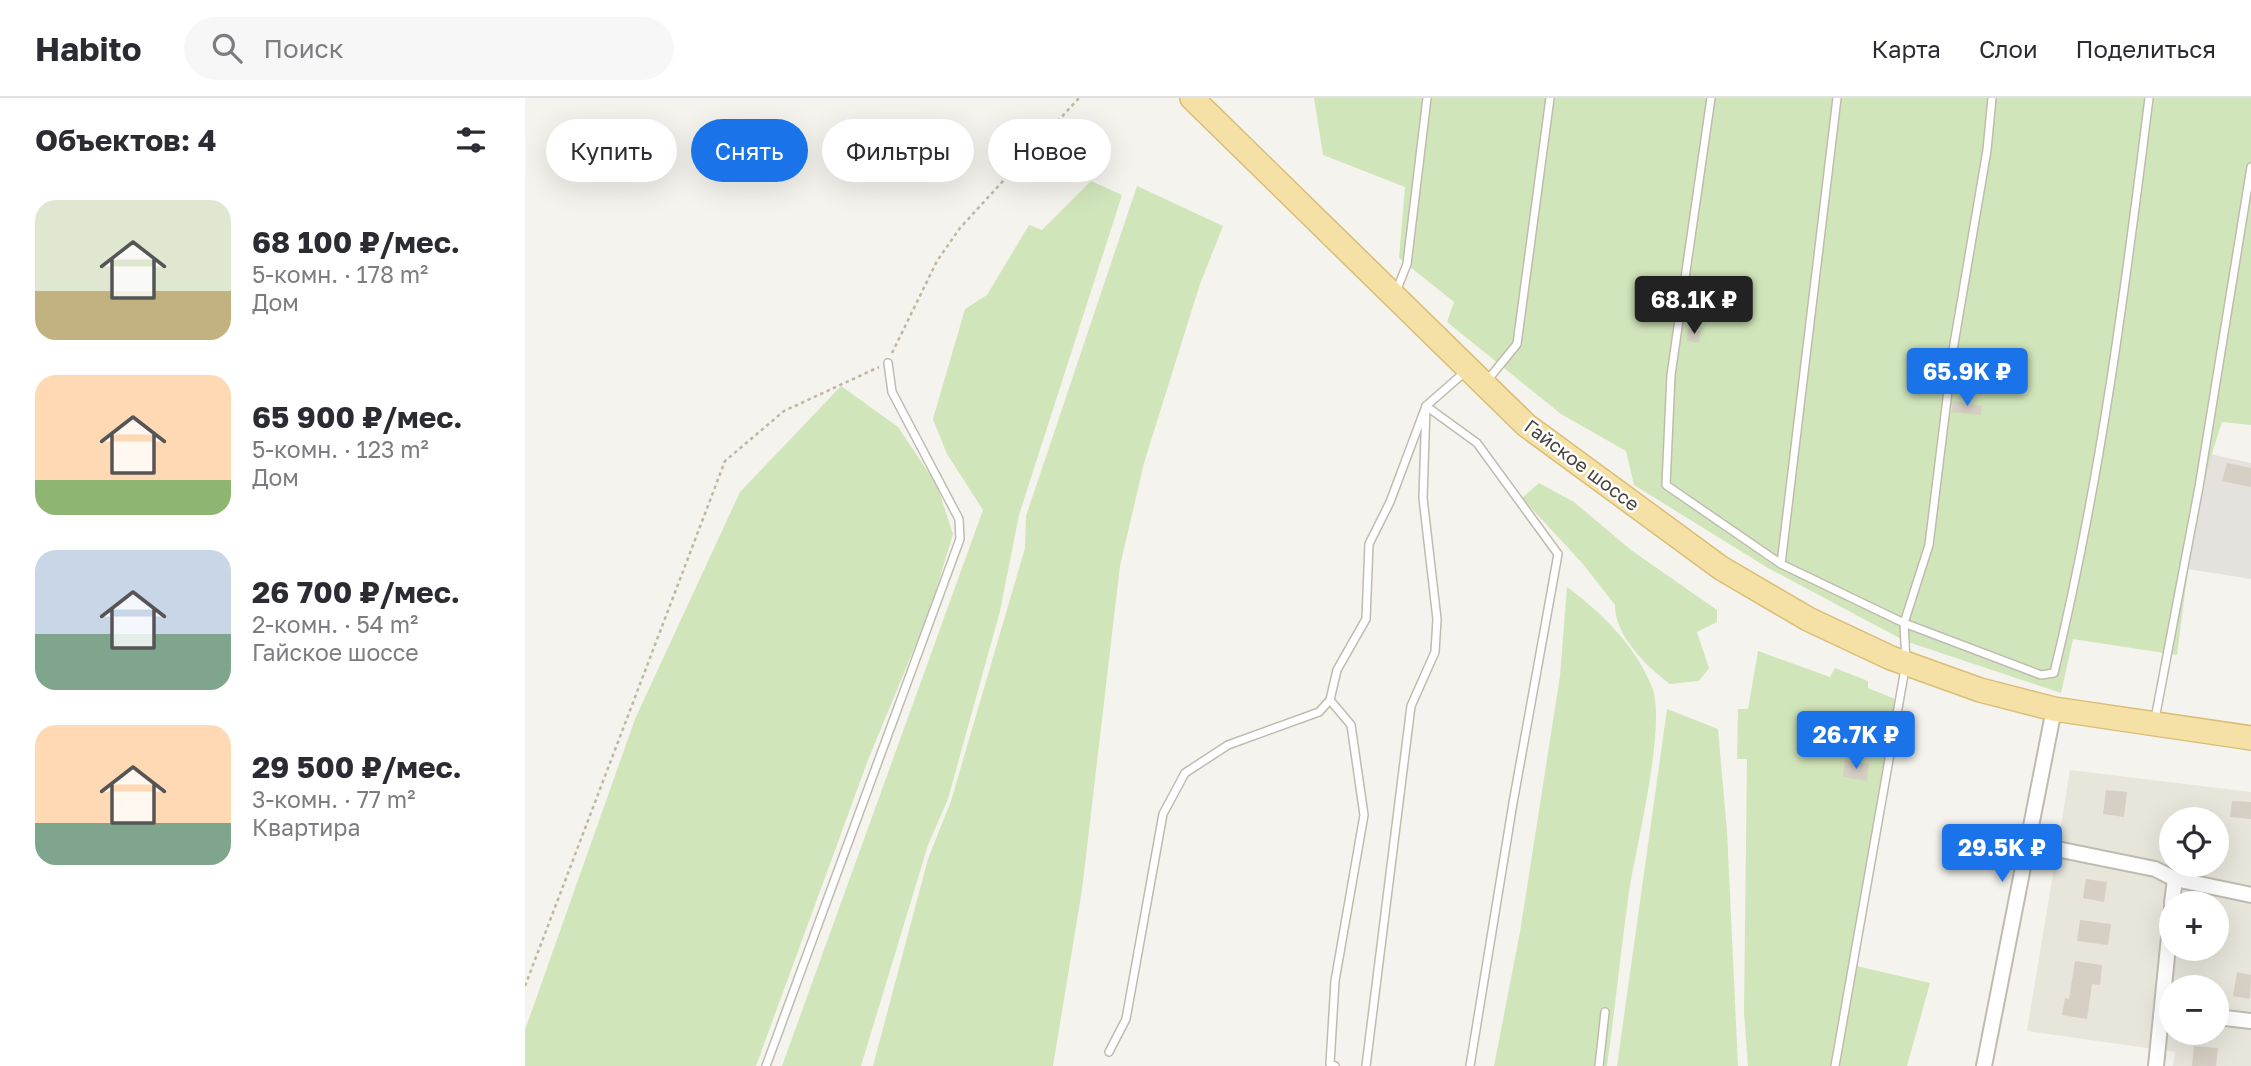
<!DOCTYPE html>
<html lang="ru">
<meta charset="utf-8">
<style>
:root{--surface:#fff;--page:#f7f7f7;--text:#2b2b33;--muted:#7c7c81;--line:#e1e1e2;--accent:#1a73e8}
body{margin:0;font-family:"Golos Text",sans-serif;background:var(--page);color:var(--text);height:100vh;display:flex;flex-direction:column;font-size:26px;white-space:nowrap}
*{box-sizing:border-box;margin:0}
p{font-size:23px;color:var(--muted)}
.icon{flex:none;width:38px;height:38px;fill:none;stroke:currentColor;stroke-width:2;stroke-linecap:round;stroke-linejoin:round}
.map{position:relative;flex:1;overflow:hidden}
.side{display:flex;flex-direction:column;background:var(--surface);width:525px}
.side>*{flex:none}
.top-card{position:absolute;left:21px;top:21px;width:665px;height:63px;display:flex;gap:14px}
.controls{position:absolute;left:1634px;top:709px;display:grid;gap:14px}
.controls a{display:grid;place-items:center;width:70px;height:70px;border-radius:50%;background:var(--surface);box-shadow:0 7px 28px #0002;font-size:35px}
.price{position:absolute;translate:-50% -60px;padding:0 16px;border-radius:7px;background:var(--accent);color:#fff;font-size:23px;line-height:46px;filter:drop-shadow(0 2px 4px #0008)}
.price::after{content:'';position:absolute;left:50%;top:42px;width:21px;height:16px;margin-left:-10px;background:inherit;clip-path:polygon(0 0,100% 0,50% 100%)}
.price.active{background:#222;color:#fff}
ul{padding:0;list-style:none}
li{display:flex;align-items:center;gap:21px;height:175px;padding:0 35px}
li span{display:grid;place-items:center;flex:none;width:196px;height:140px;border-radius:21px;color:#555}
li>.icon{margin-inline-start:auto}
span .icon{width:84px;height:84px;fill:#fffc;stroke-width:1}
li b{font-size:30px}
h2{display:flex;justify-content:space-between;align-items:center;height:84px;padding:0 35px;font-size:30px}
.chip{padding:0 24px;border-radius:32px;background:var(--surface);box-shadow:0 7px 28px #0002;font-size:24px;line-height:63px}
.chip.active{background:var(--accent);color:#fff}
header{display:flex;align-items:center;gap:42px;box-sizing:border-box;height:98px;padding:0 35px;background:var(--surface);border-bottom:2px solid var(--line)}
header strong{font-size:33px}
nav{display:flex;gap:38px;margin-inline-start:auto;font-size:24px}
.search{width:490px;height:63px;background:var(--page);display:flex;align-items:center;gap:18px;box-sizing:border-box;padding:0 24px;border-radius:38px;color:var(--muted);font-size:26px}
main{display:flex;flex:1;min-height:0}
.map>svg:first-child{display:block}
.residential{fill:#e8e5db;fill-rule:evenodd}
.industrial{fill:#e5e2de}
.green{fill:#d1e5ba}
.building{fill:#d6cfc3}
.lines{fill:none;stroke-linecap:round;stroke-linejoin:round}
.lane-casing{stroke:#c0bbb0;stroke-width:10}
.street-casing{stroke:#c0bbb0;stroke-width:18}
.primary-casing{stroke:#dabe76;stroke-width:26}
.path{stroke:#c0b6a2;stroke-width:2.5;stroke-dasharray:3.5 3.5;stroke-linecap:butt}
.lane{stroke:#fff;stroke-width:7}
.street{stroke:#fff;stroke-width:14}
.primary{stroke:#f5e0a6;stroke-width:23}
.labels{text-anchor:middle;stroke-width:5;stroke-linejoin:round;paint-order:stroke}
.street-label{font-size:19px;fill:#49443b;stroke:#fff}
</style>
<header>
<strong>Habito</strong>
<div class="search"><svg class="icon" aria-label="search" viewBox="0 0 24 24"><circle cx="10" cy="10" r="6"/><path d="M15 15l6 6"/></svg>Поиск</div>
<nav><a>Карта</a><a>Слои</a><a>Поделиться</a></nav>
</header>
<main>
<section class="side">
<h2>Объектов: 4<svg class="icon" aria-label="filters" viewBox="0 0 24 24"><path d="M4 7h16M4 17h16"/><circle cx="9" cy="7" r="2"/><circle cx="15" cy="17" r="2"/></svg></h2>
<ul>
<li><span style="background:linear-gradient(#dfe7d0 65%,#c2b280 0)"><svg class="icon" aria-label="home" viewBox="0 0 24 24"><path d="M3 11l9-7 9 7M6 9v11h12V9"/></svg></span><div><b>68 100 ₽/мес.</b><p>5-комн. · 178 m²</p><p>Дом</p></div></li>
<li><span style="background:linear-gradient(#ffd9b3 75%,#8fb573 0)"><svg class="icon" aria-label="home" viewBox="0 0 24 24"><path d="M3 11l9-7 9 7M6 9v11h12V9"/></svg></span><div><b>65 900 ₽/мес.</b><p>5-комн. · 123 m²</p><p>Дом</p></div></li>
<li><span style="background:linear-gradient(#c9d6e8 60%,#7fa58c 0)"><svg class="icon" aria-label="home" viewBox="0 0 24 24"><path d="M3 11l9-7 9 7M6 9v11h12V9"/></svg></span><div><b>26 700 ₽/мес.</b><p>2-комн. · 54 m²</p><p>Гайское шоссе</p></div></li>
<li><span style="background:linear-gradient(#ffd9b3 70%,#7fa58c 0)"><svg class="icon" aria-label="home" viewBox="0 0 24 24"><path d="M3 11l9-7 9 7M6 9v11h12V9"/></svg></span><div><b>29 500 ₽/мес.</b><p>3-комн. · 77 m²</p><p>Квартира</p></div></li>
</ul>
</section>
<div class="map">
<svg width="1726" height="968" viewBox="0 0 1726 968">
<rect width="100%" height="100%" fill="#f5f3ed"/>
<path class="residential" d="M1545 672 1726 694V968H1648L1650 954 1502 933ZM1647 721H1692V766H1647ZM1647 805H1692V850H1647ZM1647 889H1692V934H1647Z"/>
<polygon class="industrial" points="1685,356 1726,365 1726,481 1663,471"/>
<g class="green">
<path d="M789 0H1726V327L1697 324C1671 399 1662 479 1652 557L1548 541 1536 595 1380 543 1243 470 1109 387 1101 353 1036 316 922 224 929 204 874 160 880 89 798 57Z"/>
<polygon points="566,83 597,97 494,417 475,513 423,701 403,747 336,968 257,968 458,412 422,356 408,321 440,211 462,197 504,127 517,132"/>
<polygon points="612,88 698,128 675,186 619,365 595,468 557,792 528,968 348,968 403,761 426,703 500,450 501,418"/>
<polygon points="316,288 373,329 412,387 428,436 405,512 343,662 231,968 0,968 0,932 110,621 215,394"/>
<path d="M1014 385 1049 404 1106 452 1192 512V524L1172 534 1184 570 1174 583 1145 586C1123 570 1089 537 1090 507L1058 466 997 400Z"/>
<path d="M1042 489C1077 515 1110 547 1127 589 1142 627 1111 748 1104 794 1096 852 1090 910 1082 968H969L995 834 1035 578Z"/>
<polygon points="1233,553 1305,579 1310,570 1343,583 1343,590 1370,601 1327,867 1405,885 1382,968 1223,968 1219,914 1222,661 1212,661 1213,611 1223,611"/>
<polygon points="1142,611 1193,631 1202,733 1213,968 1092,968"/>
</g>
<g class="building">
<polygon points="1163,231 1176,233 1174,245 1162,243"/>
<polygon points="1428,303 1457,308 1456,317 1427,314"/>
<polygon points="1702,365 1726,370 1726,389 1697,383"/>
<polygon points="1320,662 1344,666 1342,683 1318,679"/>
<polygon points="1581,692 1602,694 1599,719 1578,716"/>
<polygon points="1707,703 1726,704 1726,721 1705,719"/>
<polygon points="1561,781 1582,784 1579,804 1558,800"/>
<polygon points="1555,822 1586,826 1583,847 1552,843"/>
<polygon points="1550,863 1577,867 1575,887 1567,886 1562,921 1537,917 1540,900 1544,901"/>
<polygon points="1712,874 1726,877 1725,901 1708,898"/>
<polygon points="1669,948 1693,950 1691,968 1667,968"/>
</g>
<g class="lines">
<defs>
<g id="lane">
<polyline points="1186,0 1146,277 1141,387 1256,466 1379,525 1381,565 1310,968"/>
<path d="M1467 0 1462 52 1428 252 1404 447 1379 525 1516 577 1529 575C1575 386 1600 193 1624 0"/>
<polyline points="871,194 882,166 902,0"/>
<polyline points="961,284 992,246 1025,0"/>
<polyline points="1256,466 1312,0"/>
<polyline points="1630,621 1674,389 1726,69"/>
<polyline points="584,954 601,921 638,716 660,675 703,647 794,614 805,602"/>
<polyline points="241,968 435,441 434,421 367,294 363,265"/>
<polyline points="810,968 805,966 810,883 839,717 826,627 805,602 812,572 841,521 844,446 865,404 901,308 952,345 1033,456 988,705 945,968"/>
<polyline points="841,968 886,608 910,554 912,521 898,400 901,308 941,273"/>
<polyline points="1074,968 1080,914"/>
</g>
<g id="street">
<polyline points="1502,745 1630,771 1650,781 1726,797"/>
<polyline points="1647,805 1650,781"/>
<polyline points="1692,919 1726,923"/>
<polyline points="1459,968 1529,611"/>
<polyline points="1631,968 1647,809"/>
</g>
<polyline id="primary" points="667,0 1001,327 1196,470 1283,521 1366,560 1455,592 1529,611 1726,640"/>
</defs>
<use href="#lane" class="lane-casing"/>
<use href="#street" class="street-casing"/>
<use href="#primary" class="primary-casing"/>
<g class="path">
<polyline points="367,255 412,163 435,130 554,0"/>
<polyline points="0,888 200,363 259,313 354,269"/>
</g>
<use href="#lane" class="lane"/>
<use href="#street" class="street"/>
<use href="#primary" class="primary"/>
</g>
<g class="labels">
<g class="street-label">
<text transform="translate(1057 367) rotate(37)" y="7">Гайское шоссе</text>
</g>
</g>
</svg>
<div class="controls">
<a><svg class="icon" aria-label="locate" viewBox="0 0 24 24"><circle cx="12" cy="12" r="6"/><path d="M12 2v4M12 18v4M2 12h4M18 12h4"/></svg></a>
<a>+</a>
<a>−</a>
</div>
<b class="price active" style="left:1169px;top:238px">68.1K ₽</b>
<b class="price" style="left:1442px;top:310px">65.9K ₽</b>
<b class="price" style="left:1331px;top:673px">26.7K ₽</b>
<b class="price" style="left:1477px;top:786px">29.5K ₽</b>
<div class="top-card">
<a class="chip">Купить</a>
<a class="chip active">Снять</a>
<a class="chip">Фильтры</a>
<a class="chip">Новое</a>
</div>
</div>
</main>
